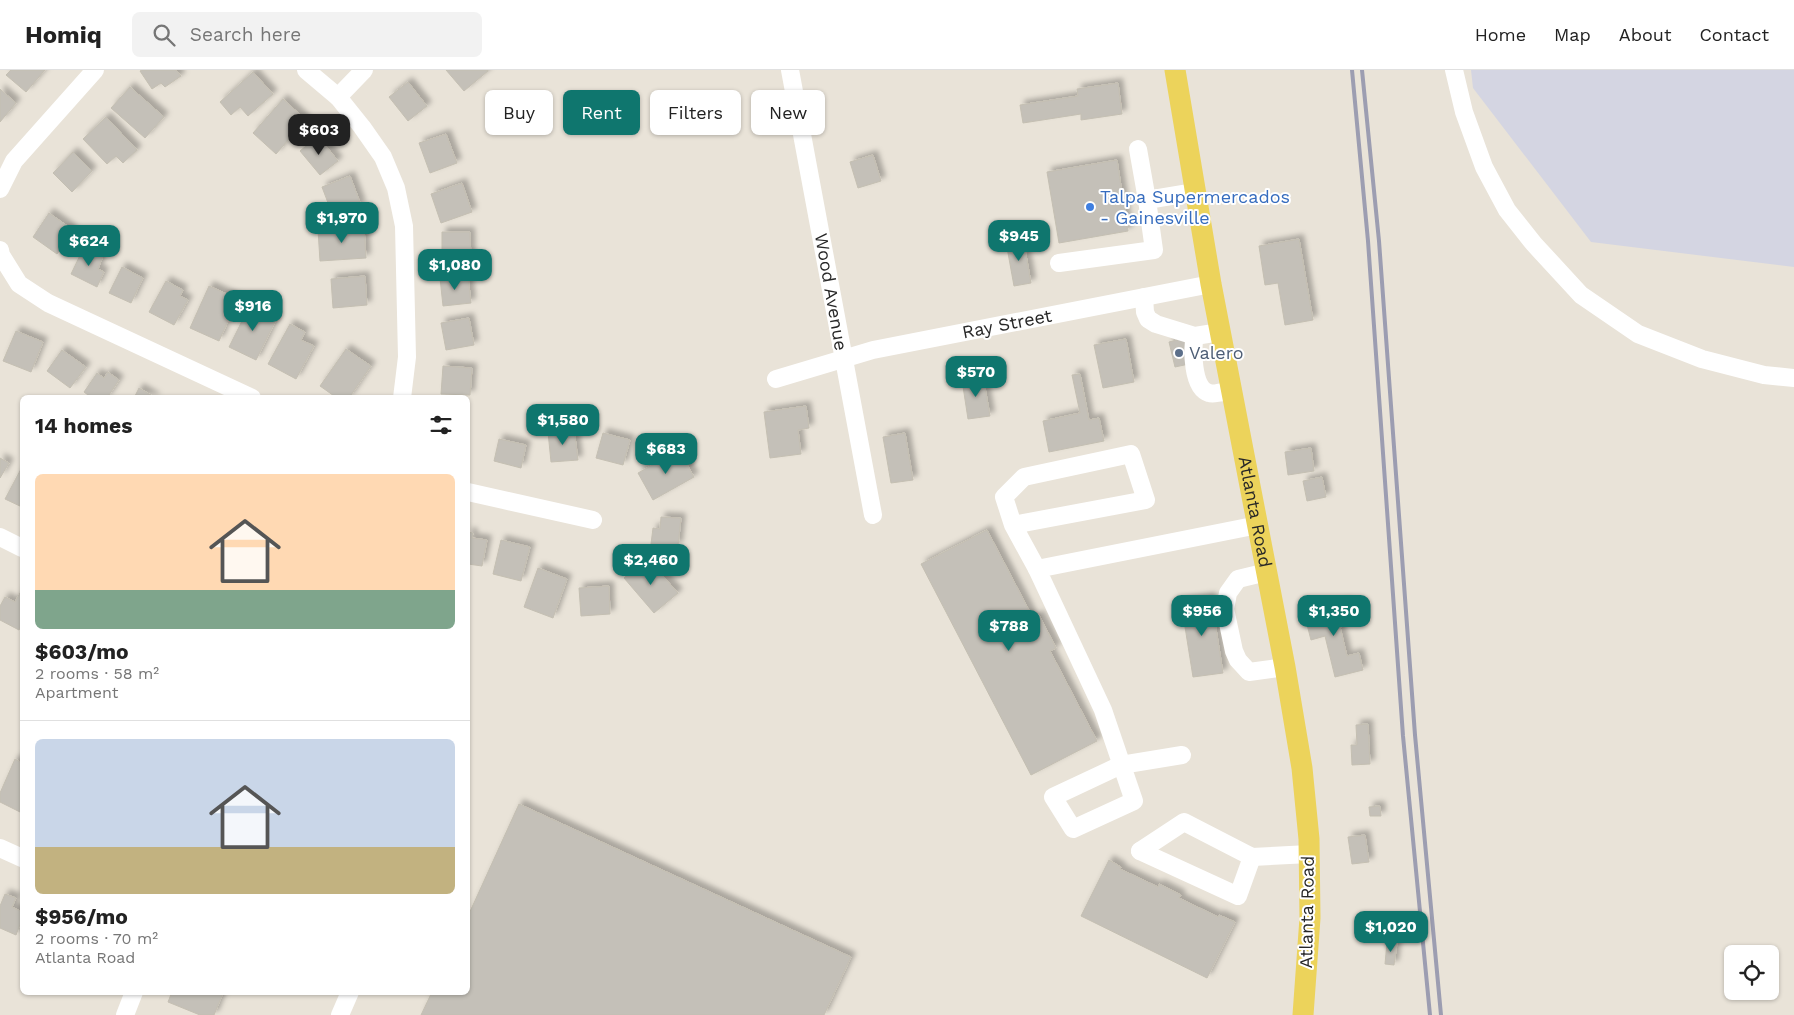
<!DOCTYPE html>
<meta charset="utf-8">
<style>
:root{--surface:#fff;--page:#f2f2f2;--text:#222;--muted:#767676;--line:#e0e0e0;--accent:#0f766e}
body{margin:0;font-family:"Work Sans",sans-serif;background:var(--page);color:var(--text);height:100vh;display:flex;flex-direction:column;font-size:19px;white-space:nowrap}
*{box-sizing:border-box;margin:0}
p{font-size:16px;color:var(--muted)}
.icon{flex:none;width:28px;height:28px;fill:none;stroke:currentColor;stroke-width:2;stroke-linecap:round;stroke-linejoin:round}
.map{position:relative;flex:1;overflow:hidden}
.panel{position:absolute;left:20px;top:325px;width:450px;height:600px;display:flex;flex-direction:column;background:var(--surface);border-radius:8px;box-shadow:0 1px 4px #0004}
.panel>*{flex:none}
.hud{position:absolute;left:485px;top:20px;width:475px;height:45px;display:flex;gap:10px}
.controls{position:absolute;left:1724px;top:875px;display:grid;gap:10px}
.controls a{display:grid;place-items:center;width:55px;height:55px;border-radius:8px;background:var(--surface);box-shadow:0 1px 4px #0004;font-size:25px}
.price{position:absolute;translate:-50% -42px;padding:0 11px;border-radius:10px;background:var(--accent);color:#fff;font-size:16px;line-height:32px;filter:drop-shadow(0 1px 2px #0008)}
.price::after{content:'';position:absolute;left:50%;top:30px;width:15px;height:11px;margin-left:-8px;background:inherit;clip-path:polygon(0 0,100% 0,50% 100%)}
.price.active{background:#222;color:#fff}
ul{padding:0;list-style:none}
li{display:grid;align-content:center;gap:10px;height:265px;padding:0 15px}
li+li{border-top:1px solid var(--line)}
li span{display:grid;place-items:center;height:155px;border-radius:8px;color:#555}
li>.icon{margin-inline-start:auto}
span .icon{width:90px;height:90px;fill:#fffc;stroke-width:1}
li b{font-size:21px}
h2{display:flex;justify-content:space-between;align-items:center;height:60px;padding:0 15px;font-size:21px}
.pill{padding:0 18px;border-radius:8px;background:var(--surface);box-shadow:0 1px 4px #0004;font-size:18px;line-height:45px}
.pill.active{background:var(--accent);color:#fff}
header{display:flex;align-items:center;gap:30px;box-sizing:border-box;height:70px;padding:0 25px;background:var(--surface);border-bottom:1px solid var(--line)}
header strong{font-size:24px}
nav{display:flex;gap:28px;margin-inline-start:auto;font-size:18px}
.search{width:350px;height:45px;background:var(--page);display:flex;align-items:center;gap:12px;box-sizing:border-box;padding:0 18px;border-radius:8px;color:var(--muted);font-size:19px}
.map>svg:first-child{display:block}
.airport{fill:#d4d5e2}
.building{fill:#c4c0b8;stroke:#c4bfb2;filter:url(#shadow)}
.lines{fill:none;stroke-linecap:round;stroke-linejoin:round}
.minor{stroke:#fff;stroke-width:18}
.major{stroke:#ecd35b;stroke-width:21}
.rail{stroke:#9c9db1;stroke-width:4}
.shop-dot{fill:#3f7fe0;stroke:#fff;stroke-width:2}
.service-dot{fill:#5c6f8a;stroke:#fff;stroke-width:2}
.labels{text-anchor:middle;stroke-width:4;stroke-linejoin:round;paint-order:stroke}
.shop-label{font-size:18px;fill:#366cbe;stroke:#fff;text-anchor:start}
.street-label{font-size:18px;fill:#272727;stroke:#fff}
.service-label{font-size:18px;fill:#4e5e75;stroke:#fff;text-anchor:start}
</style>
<header>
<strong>Homiq</strong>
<div class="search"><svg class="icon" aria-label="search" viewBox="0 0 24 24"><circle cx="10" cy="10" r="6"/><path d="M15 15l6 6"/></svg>Search here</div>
<nav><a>Home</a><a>Map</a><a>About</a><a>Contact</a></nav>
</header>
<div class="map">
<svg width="1794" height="945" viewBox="0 0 1794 945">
<defs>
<filter id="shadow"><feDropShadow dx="4.5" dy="-4.5" stdDeviation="2.5" flood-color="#0004"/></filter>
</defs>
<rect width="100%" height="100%" fill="#e9e3d8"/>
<polygon class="airport" points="1471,0 1794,0 1794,197 1591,172 1473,18"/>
<g class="building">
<polygon points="11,0 45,0 26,22 6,5"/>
<polygon points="142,0 176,0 181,6 165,17 161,13 152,19 140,1"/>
<polygon points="446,0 487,0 488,1 464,21"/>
<polygon points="253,2 273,24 248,46 240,37 231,45 220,32"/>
<polygon points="408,12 427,36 408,51 389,27"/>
<polygon points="1118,13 1122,44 1081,50 1081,44 1023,53 1020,35 1078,26 1077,19"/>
<polygon points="130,17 164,47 145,68 111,38"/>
<polygon points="0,19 16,33 0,52"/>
<polygon points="283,29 306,50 276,84 253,63"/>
<polygon points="106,47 137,80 123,93 116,86 107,94 83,69"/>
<polygon points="446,64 457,93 430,103 419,73"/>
<polygon points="318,66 338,91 320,105 300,81"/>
<polygon points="73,82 92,101 72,122 53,103"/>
<polygon points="873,85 881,111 858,118 850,92"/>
<polygon points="1117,90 1128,161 1059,173 1047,102"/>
<polygon points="350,106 361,135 333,146 322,117"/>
<polygon points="462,113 472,142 441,153 431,124"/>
<polygon points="49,143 73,160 57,184 33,167"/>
<polygon points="364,157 366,188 320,191 318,160"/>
<polygon points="442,162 470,162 471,191 442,192"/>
<polygon points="1023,168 1031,213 1014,216 1006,172"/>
<polygon points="1299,169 1313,250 1285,255 1278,213 1265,215 1259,176"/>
<polygon points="84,177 103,186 98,199 104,202 97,217 71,204"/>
<polygon points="122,197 143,208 131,233 109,223"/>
<polygon points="365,206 367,235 333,238 331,209"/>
<polygon points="468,206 471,233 443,236 440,208"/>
<polygon points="166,211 183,220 180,226 188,230 174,255 149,242"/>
<polygon points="209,216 238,229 219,271 190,258"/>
<polygon points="250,235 277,248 256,290 229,277"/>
<polygon points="469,248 474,275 446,280 441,253"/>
<polygon points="290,254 305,262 301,270 314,276 296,309 268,294"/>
<polygon points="16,261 43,272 31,302 3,291"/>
<polygon points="1184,268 1189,294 1175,297 1169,272"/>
<polygon points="1126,269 1134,312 1103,318 1094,275"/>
<polygon points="346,279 371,296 349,328 337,328 320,316"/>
<polygon points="62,280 86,297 70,318 47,301"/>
<polygon points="443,296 472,298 470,325 441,324"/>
<polygon points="108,302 119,310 107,328 92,328 84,322 97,303 104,308"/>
<polygon points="1080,304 1089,350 1099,348 1104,371 1049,382 1043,351 1080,343 1072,305"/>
<polygon points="983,306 990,346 968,349 962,310"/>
<polygon points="139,318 156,328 134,328"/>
<polygon points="806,336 809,358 798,360 801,384 770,388 764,342"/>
<polygon points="574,359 578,390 551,392 548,362"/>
<polygon points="603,363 630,370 623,395 596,388"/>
<polygon points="905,363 913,410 891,413 883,367"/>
<polygon points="499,369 526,375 521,398 494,391"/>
<polygon points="1311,378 1314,401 1288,405 1285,382"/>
<polygon points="679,380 694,407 653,430 638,403"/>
<polygon points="0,388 9,393 0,408"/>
<polygon points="22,397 22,437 5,429"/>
<polygon points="1322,407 1326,427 1307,431 1303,411"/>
<polygon points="661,447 681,448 678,476 651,474 653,458 660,459"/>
<polygon points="987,460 1033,548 1039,545 1056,578 1050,581 1097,671 1031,705 921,494"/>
<polygon points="468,462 473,463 472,468 487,470 482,496 468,494"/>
<polygon points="501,470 530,477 521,511 493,504"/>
<polygon points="647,488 678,523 654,543 624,508"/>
<polygon points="538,498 567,509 553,548 524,537"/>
<polygon points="609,516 610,544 581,546 579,518"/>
<polygon points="21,521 22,522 22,554 19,560 0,550 0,536 5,527 15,532"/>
<polygon points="1211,527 1223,603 1193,607 1181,532"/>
<polygon points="1346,532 1352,554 1340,557 1347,586 1359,583 1363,600 1335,607 1325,566 1311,570 1304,543"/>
<polygon points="1368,654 1370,694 1352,695 1351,675 1357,675 1356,655"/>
<polygon points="15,689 22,693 22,743 0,732 0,723"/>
<polygon points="519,734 851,887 824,945 421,945 432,922 468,922 468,846"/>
<polygon points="1380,736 1381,746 1370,746 1369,737"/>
<polygon points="1365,765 1369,792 1352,794 1348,767"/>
<polygon points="1109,790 1121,797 1120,799 1158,817 1159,814 1181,825 1179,828 1218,847 1219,845 1235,852 1207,908 1081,846"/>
<polygon points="5,824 16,828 12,837 22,842 22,849 16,865 0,858 0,836"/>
<polygon points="1387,872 1397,873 1394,895 1385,894"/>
<polygon points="172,922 223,922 223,923 214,945 200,945 168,932"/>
</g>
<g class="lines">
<g class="minor">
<polyline points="306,0 338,27 362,57 383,87 396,118 404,156 407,287 402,328"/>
<polyline points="790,0 873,445"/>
<polyline points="1454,0 1464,42 1484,97 1507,140 1534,174 1581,225 1638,264 1702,289 1764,305 1794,308"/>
<polyline points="338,27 364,0"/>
<polyline points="1138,79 1147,130"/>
<polyline points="0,119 14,91 95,0"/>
<polyline points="0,180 1,185 19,214 48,233 252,328"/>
<polyline points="1059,193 1154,180 1147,130 1195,122"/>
<polyline points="1144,227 1145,242 1148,249 1156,254 1195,266 1220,262"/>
<path d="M1195 266C1192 279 1192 318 1209 323 1215 325 1225 321 1232 320"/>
<polyline points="776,309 873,280 1211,214"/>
<polyline points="468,422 593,450"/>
<polyline points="1013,455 1146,430 1131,384 1024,407 1004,427 1013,455 1037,499"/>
<polyline points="0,467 22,478"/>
<polyline points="1267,502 1238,509 1228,523 1225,539 1234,581 1238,590 1249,602 1285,597"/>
<polyline points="1182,685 1121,695 1053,727 1073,759 1134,731 1103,640 1037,499 1258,455"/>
<polyline points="0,778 22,788"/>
<polyline points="1140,781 1184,752 1252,787 1309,784"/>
<polyline points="1140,781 1238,826 1252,787"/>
<polyline points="125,945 134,922"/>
<polyline points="340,945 350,922"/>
</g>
<path class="major" id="s1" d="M1175 0 1211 214 1285 597 1302 698 1309 769 1310 848 1303 945"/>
<g class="rail">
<polyline points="1352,0 1368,171 1403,666 1430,945"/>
<polyline points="1362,0 1379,171 1415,665 1441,945"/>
</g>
</g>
<circle class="shop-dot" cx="1090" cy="137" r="5"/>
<circle class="service-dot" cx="1179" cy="283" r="5"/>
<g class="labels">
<g class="shop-label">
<text x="1100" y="133">Talpa Supermercados<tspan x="1100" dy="21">- Gainesville</tspan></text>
</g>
<g class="street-label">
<text transform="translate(831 222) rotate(80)" y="6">Wood Avenue</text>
<text transform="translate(1007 254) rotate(-11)" y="6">Ray Street</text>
<text dy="6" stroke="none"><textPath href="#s1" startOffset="449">Atlanta Road</textPath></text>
<text transform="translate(1307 842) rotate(-89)" y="6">Atlanta Road</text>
</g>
<g class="service-label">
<text x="1189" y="289">Valero</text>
</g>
</g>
</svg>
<div class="controls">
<a><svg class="icon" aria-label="locate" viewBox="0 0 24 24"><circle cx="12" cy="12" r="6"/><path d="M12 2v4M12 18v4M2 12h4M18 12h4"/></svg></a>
</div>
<b class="price active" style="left:319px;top:86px">$603</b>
<b class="price" style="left:342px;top:174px">$1,970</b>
<b class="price" style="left:1019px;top:192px">$945</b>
<b class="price" style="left:89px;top:197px">$624</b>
<b class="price" style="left:455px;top:221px">$1,080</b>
<b class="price" style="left:253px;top:262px">$916</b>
<b class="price" style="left:976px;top:328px">$570</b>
<b class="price" style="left:563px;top:376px">$1,580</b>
<b class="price" style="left:666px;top:405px">$683</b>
<b class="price" style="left:651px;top:516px">$2,460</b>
<b class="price" style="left:1202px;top:567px">$956</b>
<b class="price" style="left:1334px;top:567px">$1,350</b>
<b class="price" style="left:1009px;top:582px">$788</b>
<b class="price" style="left:1391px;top:883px">$1,020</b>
<div class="hud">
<a class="pill">Buy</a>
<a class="pill active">Rent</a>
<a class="pill">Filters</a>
<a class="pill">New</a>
</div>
<section class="panel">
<h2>14 homes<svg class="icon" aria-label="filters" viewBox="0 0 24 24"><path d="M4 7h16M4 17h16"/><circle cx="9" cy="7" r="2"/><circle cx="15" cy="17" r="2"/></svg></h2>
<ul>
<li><span style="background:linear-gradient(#ffd9b3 75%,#7fa58c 0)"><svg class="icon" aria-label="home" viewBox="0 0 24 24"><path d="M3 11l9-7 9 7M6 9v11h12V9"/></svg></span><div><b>$603/mo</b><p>2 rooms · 58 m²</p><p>Apartment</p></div></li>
<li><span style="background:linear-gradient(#c9d6e8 70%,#c2b280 0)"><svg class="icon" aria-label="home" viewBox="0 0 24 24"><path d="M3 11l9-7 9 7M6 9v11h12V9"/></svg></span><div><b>$956/mo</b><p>2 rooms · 70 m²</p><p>Atlanta Road</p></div></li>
</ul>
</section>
</div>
